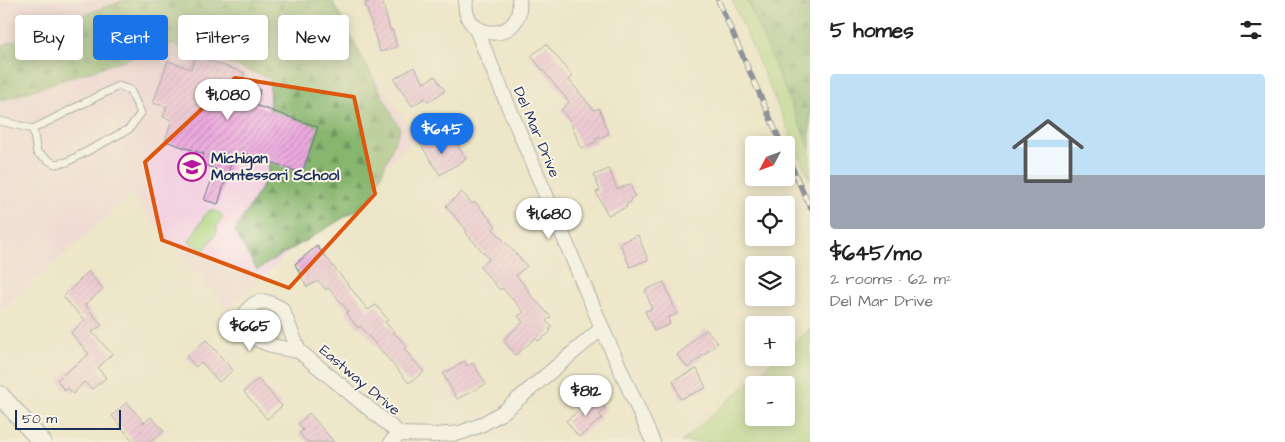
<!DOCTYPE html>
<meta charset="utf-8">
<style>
:root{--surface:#fff;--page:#f2f2f2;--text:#222;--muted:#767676;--accent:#1a73e8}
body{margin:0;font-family:"Architects Daughter",sans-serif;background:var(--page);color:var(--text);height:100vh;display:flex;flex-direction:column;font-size:19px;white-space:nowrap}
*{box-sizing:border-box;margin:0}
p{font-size:16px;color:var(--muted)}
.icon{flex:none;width:28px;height:28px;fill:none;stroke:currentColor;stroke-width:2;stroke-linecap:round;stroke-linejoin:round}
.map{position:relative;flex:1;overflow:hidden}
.details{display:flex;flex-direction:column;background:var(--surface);width:475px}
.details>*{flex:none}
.hud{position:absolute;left:15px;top:15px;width:475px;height:45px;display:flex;gap:10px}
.needle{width:32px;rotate:229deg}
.tools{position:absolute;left:745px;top:136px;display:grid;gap:10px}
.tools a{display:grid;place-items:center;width:50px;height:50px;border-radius:5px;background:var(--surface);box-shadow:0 2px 12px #0003;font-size:25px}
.scale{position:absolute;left:15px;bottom:12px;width:106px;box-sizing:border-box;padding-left:5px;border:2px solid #1b2f5e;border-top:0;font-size:14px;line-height:18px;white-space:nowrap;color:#1b2f5e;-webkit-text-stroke:4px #fcf5e5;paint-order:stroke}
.price{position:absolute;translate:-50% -42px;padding:0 11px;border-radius:18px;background:#fff;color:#222;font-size:16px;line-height:32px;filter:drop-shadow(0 1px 2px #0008)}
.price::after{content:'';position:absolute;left:50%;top:30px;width:15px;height:11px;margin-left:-8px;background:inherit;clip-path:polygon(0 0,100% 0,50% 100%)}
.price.on{background:var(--accent);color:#fff}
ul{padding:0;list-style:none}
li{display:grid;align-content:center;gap:10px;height:265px;padding:0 20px}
li span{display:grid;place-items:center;height:155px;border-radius:5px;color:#555}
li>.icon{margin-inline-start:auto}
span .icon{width:90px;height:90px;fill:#fffc;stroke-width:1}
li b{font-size:21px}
h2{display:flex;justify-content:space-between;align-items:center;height:60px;padding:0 20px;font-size:21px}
.chip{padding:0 18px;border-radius:5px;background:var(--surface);box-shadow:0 2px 12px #0003;font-size:18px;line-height:45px}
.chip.on{background:var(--accent);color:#fff}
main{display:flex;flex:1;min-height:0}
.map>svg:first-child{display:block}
.built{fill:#f2cfe1}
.green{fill:#aad47f;stroke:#62826e;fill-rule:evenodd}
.forest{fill:url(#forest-firs);stroke:#517266}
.building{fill:url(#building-hatch)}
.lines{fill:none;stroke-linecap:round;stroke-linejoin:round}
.service-casing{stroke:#646f83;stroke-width:9}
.minor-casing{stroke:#646f83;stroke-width:16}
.tertiary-casing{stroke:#646f83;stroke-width:20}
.service{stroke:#fff;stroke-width:7}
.minor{stroke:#fff;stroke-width:14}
.tertiary{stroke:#fff;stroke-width:18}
.rail-casing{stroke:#1b2f5e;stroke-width:5.5}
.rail{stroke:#fcf5e5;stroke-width:4;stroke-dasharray:11;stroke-linecap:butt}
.marked{fill:none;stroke:#de5710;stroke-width:4;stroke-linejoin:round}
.labels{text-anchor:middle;stroke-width:4;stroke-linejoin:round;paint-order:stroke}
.street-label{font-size:15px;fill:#1b2f5e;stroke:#fcf5e5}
.poi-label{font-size:15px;font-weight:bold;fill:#1b2f5e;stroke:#fcf5e5;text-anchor:start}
</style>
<main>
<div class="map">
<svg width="810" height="442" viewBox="0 0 810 442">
<defs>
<pattern id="forest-firs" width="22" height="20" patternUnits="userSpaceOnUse" patternTransform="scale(1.25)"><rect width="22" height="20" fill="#87b66e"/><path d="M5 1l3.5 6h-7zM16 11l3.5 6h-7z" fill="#6e945e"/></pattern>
<pattern id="building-hatch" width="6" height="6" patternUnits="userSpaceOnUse" patternTransform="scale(1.25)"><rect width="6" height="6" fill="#edaadf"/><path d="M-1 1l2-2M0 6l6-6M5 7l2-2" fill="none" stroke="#bf8bb8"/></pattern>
</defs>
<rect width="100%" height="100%" fill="#fcf5e5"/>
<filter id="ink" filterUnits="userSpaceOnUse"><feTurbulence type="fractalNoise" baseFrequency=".02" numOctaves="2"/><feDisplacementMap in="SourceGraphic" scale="10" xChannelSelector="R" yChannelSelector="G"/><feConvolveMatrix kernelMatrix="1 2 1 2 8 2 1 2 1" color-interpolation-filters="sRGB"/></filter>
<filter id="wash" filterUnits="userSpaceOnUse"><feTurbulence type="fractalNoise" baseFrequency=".0096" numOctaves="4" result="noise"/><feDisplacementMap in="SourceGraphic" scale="20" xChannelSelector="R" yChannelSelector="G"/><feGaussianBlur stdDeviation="1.12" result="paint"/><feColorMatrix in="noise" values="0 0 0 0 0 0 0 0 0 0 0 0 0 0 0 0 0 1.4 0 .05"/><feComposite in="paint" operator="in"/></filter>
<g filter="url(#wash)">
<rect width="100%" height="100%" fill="#ede6c8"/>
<polygon class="built" points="0,0 325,0 415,138 227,309 131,195 0,311"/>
<g class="green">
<polygon points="732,0 810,0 810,180"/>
<polygon points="213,210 221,214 223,218 217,225 217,232 203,252 189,241 207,212"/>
<path d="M810 329V442H681L777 358H786V350ZM754 385H786V418H754Z"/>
</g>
<g class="forest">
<polygon points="124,0 332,0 400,129 370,202 257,270 235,231 268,176 270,78 172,44 0,101 0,46"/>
<polygon points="747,0 810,0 810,149"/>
</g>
<g id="blocks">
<g class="building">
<polygon points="376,0 382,0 390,30 392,29 397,47 380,52 365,3"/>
<polygon points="546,44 573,76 569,80 594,110 599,108 604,120 604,123 609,134 596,139 596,142 581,148 570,121 561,110 569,102 531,56"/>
<polygon points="196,56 245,73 241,84 260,90 255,105 318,127 302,173 242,152 239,162 232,160 218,204 204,200 216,169 201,164 204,154 165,141 172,120 163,117 167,107 153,103 168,61 191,69"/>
<polygon points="414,67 424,83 435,76 445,91 428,102 425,98 412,106 394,79"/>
<polygon points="431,134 441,150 455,141 466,159 440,175 419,142"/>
<polygon points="609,169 617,189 630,184 635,196 630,199 631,202 626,204 627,207 608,215 596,192 600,191 594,175"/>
<polygon points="462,192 472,204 475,202 496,226 493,229 527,266 516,275 529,291 528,292 551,317 546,321 552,327 549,329 551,330 547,335 538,341 535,338 516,355 503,340 523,322 518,316 524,312 502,288 500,290 480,267 489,259 466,233 467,231 446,206"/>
<polygon points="638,235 648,260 630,267 620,243"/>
<polygon points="317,246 368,310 376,305 388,320 385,322 407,347 404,349 424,372 409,383 360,326 358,328 346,313 348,311 329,288 326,290 318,281 307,287 295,264"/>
<polygon points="88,272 103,289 85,305 102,325 92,332 112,354 98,368 106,378 92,389 84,382 73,394 68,388 65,391 57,380 89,354 71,333 85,320 63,297"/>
<polygon points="664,282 677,314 668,318 670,324 654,331 645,311 652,309 645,290"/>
<polygon points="706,329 718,343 688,368 677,355"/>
<polygon points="206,340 233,370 219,382 201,362 196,367 186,356"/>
<polygon points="465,361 467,366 473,363 486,384 457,399 443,374"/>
<polygon points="697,369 706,388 680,399 673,380"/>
<polygon points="258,379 282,406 267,419 244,392"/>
<polygon points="595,397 606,409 599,415 602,418 579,437 566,421"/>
<polygon points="127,402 144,423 151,417 164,431 150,442 134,442 112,416"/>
<polygon points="309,413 334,442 307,442 299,433 303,430 298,424"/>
</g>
</g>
</g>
<g filter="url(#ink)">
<use href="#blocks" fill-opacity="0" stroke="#646f83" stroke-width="1"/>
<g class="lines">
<defs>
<polyline id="service" points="0,121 33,129 118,86 130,90 141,113 129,129 67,162 55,164 37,153 33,129"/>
<g id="minor">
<path d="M466 0C460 43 525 44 519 0"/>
<polyline points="475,27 602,328 653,442"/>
<path d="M299 351 282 309C278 307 272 303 267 302 255 299 247 309 243 319L248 330 258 340 276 347 299 351 400 434"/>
<polyline points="391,442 400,434 436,435 460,433 481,425 503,412 602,328"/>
</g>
<polyline id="tertiary" points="0,395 42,442"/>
</defs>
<use href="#service" class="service-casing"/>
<use href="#minor" class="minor-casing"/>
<use href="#tertiary" class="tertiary-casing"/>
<use href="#service" class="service"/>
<use href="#minor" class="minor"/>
<use href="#tertiary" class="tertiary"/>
<defs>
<g id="rail">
<polyline points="718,0 782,145"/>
<polyline points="786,154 810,207"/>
</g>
</defs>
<use href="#rail" class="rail-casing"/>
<use href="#rail" class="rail"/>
</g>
</g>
<path d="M0 0H810V442H0ZM235 78 354 97 375 194 289 288 162 240 145 162Z" fill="#ede6c8" fill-opacity=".55" fill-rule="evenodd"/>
<path class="marked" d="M235 78 354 97 375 194 289 288 162 240 145 162Z"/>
<defs>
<symbol id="school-ring" viewBox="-11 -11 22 22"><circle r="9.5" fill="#fcf5e5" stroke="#b5179e" stroke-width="1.5"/><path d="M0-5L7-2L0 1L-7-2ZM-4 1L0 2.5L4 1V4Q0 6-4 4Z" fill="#b5179e"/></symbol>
</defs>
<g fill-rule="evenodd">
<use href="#school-ring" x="176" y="151" width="32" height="32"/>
</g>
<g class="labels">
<g class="street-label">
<text transform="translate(537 132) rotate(67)" y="5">Del Mar Drive</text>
<text transform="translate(360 380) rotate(40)" y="5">Eastway Drive</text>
</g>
<g class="poi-label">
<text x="211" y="163">Michigan<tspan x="211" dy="17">Montessori School</tspan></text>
</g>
</g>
</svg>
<div class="tools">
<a><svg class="needle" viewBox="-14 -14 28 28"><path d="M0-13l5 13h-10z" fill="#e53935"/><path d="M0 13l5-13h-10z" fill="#767676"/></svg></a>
<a><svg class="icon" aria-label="locate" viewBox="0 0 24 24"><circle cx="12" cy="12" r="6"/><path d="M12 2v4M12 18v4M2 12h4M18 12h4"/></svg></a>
<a><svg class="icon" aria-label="layers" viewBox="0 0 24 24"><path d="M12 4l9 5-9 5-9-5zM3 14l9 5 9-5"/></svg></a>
<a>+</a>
<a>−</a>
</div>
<div class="scale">50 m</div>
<b class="price" style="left:228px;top:121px">$1,080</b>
<b class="price on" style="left:442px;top:155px">$645</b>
<b class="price" style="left:549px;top:240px">$1,680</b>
<b class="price" style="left:250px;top:352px">$665</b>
<b class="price" style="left:586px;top:417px">$812</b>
<div class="hud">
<a class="chip">Buy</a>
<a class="chip on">Rent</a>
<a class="chip">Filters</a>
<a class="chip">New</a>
</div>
</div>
<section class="details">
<h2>5 homes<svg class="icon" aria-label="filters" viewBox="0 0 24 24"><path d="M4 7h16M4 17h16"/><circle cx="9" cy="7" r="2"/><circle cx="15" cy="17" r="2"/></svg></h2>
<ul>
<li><span style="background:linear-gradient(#bfe0f5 65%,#9aa5b1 0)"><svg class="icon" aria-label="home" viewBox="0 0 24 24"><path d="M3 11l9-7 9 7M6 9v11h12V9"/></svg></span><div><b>$645/mo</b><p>2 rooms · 62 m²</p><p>Del Mar Drive</p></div></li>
</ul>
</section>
</main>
